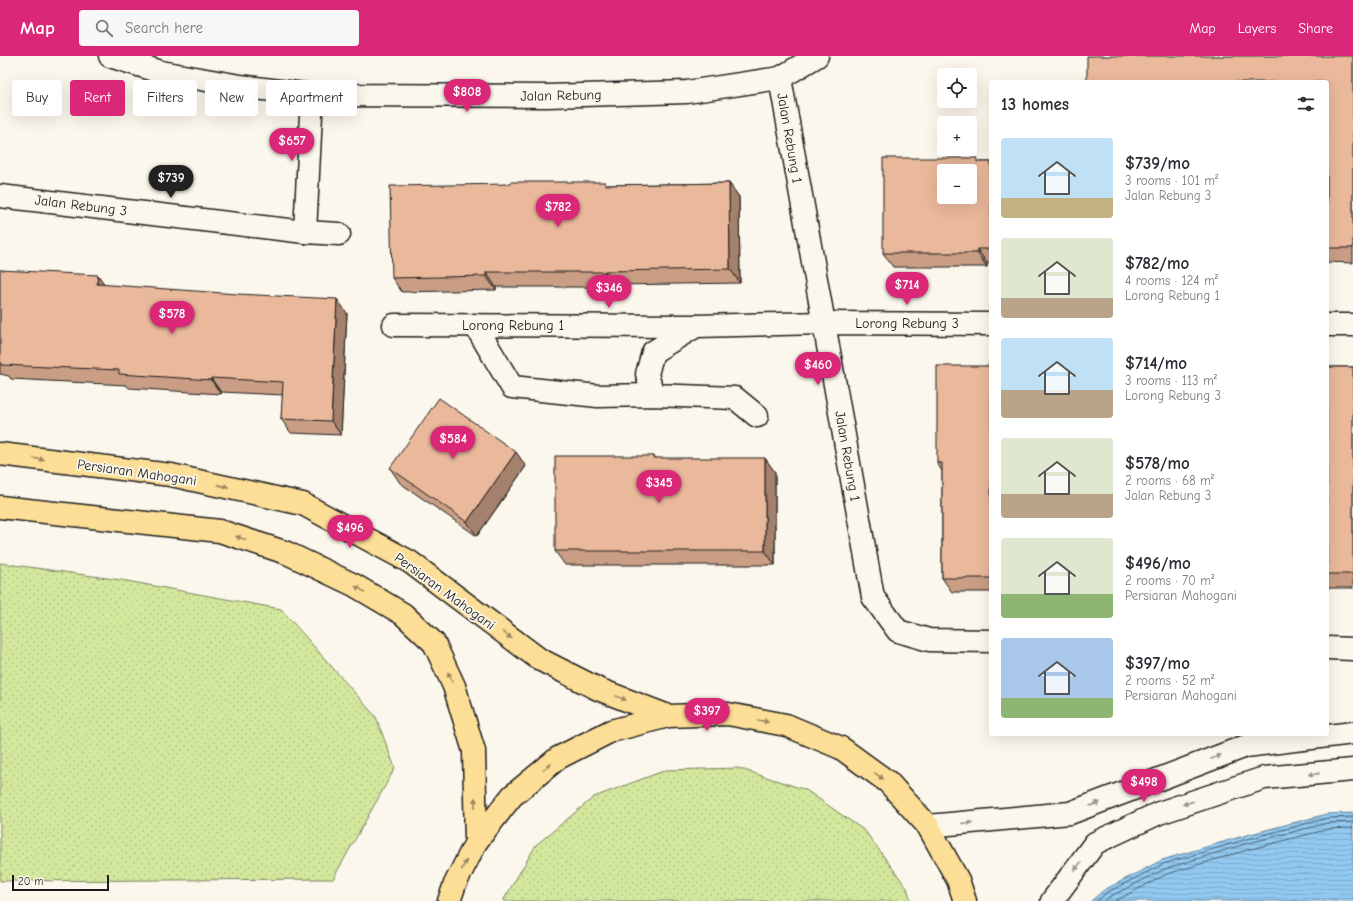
<!DOCTYPE html>
<meta charset="utf-8">
<style>
:root{--surface:#fff;--page:#f7f7f7;--text:#2b2b33;--muted:#7c7c81;--accent:#db2777}
body{margin:0;font-family:"Comic Neue",sans-serif;background:var(--page);color:var(--text);height:100vh;display:flex;flex-direction:column;font-size:15px;white-space:nowrap}
*{box-sizing:border-box;margin:0}
p{font-size:13px;color:var(--muted)}
.icon{flex:none;width:22px;height:22px;fill:none;stroke:currentColor;stroke-width:2;stroke-linecap:round;stroke-linejoin:round}
.map{position:relative;flex:1;overflow:hidden}
.drawer{position:absolute;left:989px;top:24px;width:340px;height:656px;display:flex;flex-direction:column;background:var(--surface);border-radius:4px;box-shadow:0 4px 16px #0002}
.drawer>*{flex:none}
.guide{position:absolute;left:12px;top:24px;width:380px;height:36px;display:flex;gap:8px}
.controls{position:absolute;left:937px;top:12px;display:grid;gap:8px}
.controls a{display:grid;place-items:center;width:40px;height:40px;border-radius:4px;background:var(--surface);box-shadow:0 4px 16px #0002;font-size:20px}
.scale{position:absolute;left:12px;bottom:10px;width:97px;box-sizing:border-box;padding-left:4px;border:2px solid #1c1c1c;border-top:0;font-size:11px;line-height:14px;white-space:nowrap;color:#1c1c1c;-webkit-text-stroke:3px #fbf7ec;paint-order:stroke}
.price{position:absolute;translate:-50% -34px;padding:0 9px;border-radius:14px;background:var(--accent);color:#fff;font-size:13px;line-height:26px;filter:drop-shadow(0 1px 2px #0008)}
.price::after{content:'';position:absolute;left:50%;top:24px;width:12px;height:9px;margin-left:-6px;background:inherit;clip-path:polygon(0 0,100% 0,50% 100%)}
.price.on{background:#222;color:#fff}
ul{padding:0;list-style:none}
li{display:flex;align-items:center;gap:12px;height:100px;padding:0 12px}
li span{display:grid;place-items:center;flex:none;width:112px;height:80px;border-radius:4px;color:#555}
li>.icon{margin-inline-start:auto}
span .icon{width:48px;height:48px;fill:#fffc;stroke-width:1}
li b{font-size:17px}
h2{display:flex;justify-content:space-between;align-items:center;height:48px;padding:0 12px;font-size:17px}
.pill{padding:0 14px;border-radius:4px;background:var(--surface);box-shadow:0 4px 16px #0002;font-size:14px;line-height:36px}
.pill.on{background:var(--accent);color:#fff}
header{display:flex;align-items:center;gap:24px;box-sizing:border-box;height:56px;padding:0 20px;background:var(--accent);color:#fff}
header strong{font-size:19px}
nav{display:flex;gap:22px;margin-inline-start:auto;font-size:14px}
.search{width:280px;height:36px;background:var(--page);display:flex;align-items:center;gap:10px;box-sizing:border-box;padding:0 14px;border-radius:4px;color:var(--muted);font-size:15px}
.map>svg:first-child{display:block}
.grass{fill:url(#grass-dots);stroke:#78825c}
.water{fill:url(#water-rules);stroke:#63849c}
.lines{fill:none;stroke-linecap:round;stroke-linejoin:round}
.shore{stroke:#4b6171;stroke-width:1}
.minor-casing{stroke:#1c1c1c;stroke-width:25}
.major-casing{stroke:#1c1c1c;stroke-width:25}
.minor{stroke:#fbf7ec;stroke-width:22}
.major{stroke:#fdde96;stroke-width:22}
.wall{fill:#c99e85;stroke:#1c1c1c}
.shaded-wall{fill:#a4816c;stroke:#1c1c1c}
.building{fill:#eab89b;stroke:#1c1c1c;fill-rule:evenodd}
.oneway{fill:#98875f}
.oneway2{fill:#97948e}
.labels{text-anchor:middle;stroke-width:3.5;stroke-linejoin:round;paint-order:stroke}
.street-label{font-size:14px;fill:#1c1c1c;stroke:#fbf7ec}
</style>
<header>
<strong>Map</strong>
<div class="search"><svg class="icon" aria-label="search" viewBox="0 0 24 24"><circle cx="10" cy="10" r="6"/><path d="M15 15l6 6"/></svg>Search here</div>
<nav><a>Map</a><a>Layers</a><a>Share</a></nav>
</header>
<div class="map">
<svg width="1353" height="845" viewBox="0 0 1353 845">
<defs>
<pattern id="grass-dots" width="8" height="8" patternUnits="userSpaceOnUse"><rect width="8" height="8" fill="#d3e89d"/><path d="M2 2h.1M6 6h.1" fill="none" stroke="#b5c687" stroke-width="1.8" stroke-linecap="round"/></pattern>
<pattern id="water-rules" width="6" height="5" patternUnits="userSpaceOnUse"><rect width="6" height="5" fill="#92c9f1"/><path d="M0 2.5h6" fill="none" stroke="#7dacce"/></pattern>
</defs>
<rect width="100%" height="100%" fill="#fbf7ec"/>
<filter id="ink" filterUnits="userSpaceOnUse"><feTurbulence type="fractalNoise" baseFrequency=".025" numOctaves="2"/><feDisplacementMap in="SourceGraphic" scale="8" xChannelSelector="R" yChannelSelector="G"/><feConvolveMatrix kernelMatrix="1 2 1 2 8 2 1 2 1" color-interpolation-filters="sRGB"/></filter>
<g filter="url(#ink)">
<g class="grass">
<polygon points="0,507 121,524 281,553 376,661 395,712 333,823 0,825"/>
<polygon points="738,712 806,734 865,775 907,832 911,845 503,845 536,789 594,741 666,714"/>
</g>
<polygon class="water" points="1353,757 1353,845 1091,845 1104,834 1162,804 1243,780 1327,758"/>
<g class="lines">
<g class="shore">
<polyline points="1097,845 1106,837 1163,808 1244,784 1328,762 1353,761"/>
<polyline points="1105,845 1109,841 1165,813 1245,788 1328,767 1353,766"/>
<polyline points="1115,845 1167,818 1247,794 1329,773 1353,772"/>
</g>
<defs>
<g id="minor">
<polyline points="110,0 161,16 240,30 312,39 547,40 687,36 780,22 817,0"/>
<polyline points="780,22 873,541 898,575 929,584 991,585"/>
<polyline points="0,140 305,176 339,178"/>
<polyline points="305,176 312,39"/>
<polyline points="394,269 696,270 824,267 991,268"/>
<polyline points="475,269 512,331 598,340 653,339 735,342 757,360"/>
<polyline points="1327,269 1353,269"/>
<polyline points="653,339 647,318 653,296 696,270"/>
<polyline points="1327,592 1353,593"/>
<polyline points="928,770 1070,757 1246,690 1353,677"/>
<polyline points="1052,845 1095,787 1159,757 1264,722 1353,714"/>
</g>
<g id="major">
<polyline points="0,398 171,419 303,448 410,506 539,603 598,633 668,660"/>
<polyline points="0,451 220,475 287,497 354,529 403,558 434,587 454,630 474,695 476,786"/>
<polyline points="449,845 455,828 476,786 512,740 558,702 611,675 668,660 728,658 786,669 841,692 888,726 928,770 958,824 965,845"/>
</g>
</defs>
<use href="#minor" class="minor-casing"/>
<use href="#major" class="major-casing"/>
<use href="#minor" class="minor"/>
<use href="#major" class="major"/>
</g>
<g class="wall">
<polygon points="1353,0 1353,207 1327,206 1327,26"/>
<polygon points="980,106 991,106 991,207 987,207 987,211 893,211 883,197"/>
<polygon points="729,127 739,141 740,227 615,229 615,231 496,231 496,234 402,236 392,222 607,129"/>
<polygon points="0,214 105,229 347,257 341,379 291,377 281,363 283,339 221,336 221,338 129,332 126,329 11,323 9,320 0,318"/>
<polygon points="991,310 991,536 952,536 942,522 942,415 937,407"/>
<rect x="1327" y="311" width="26" height="221"/>
<polygon points="654,400 655,402 775,416 775,509 565,509 555,495"/>
<polygon points="526,410 477,480 400,427 390,412"/>
</g>
<g class="shaded-wall">
<polygon points="729,127 739,141 740,227 730,213"/>
<polygon points="977,193 987,207 987,211 977,197"/>
<polygon points="605,215 615,229 615,231 605,216"/>
<polygon points="486,216 496,231 496,234 486,220"/>
<polygon points="98,219 108,233 97,228"/>
<polygon points="337,243 347,257 341,379 331,365"/>
<polygon points="211,322 221,336 221,338 211,324"/>
<polygon points="516,396 526,410 477,480 467,466"/>
<polygon points="765,402 775,416 775,509 765,495"/>
</g>
<g class="building">
<polygon points="1087,0 1353,0 1353,192 1327,192 1327,26 1087,26"/>
<path d="M883 102H977V106H991V193H977V197H883ZM944 115H970V141H944Z"/>
<polygon points="510,126 605,126 605,129 729,127 730,213 605,215 605,216 486,216 486,220 392,222 390,130 510,128"/>
<polygon points="0,214 98,219 97,228 237,238 337,243 331,365 281,363 283,326 211,322 211,324 119,318 119,314 1,309 1,306 0,306"/>
<polygon points="937,310 991,310 991,522 942,522 942,407 937,407"/>
<rect x="1327" y="311" width="26" height="207"/>
<polygon points="439,342 516,396 467,466 390,412"/>
<polygon points="555,400 654,400 654,402 765,402 765,495 555,495"/>
</g>
<defs><path id="oneway-solid" d="M-6-.8H1V-3.2L6.5 0L1 3.2V.8H-6Z"/></defs>
<g class="oneway">
<use href="#oneway-solid" transform="translate(39 403) rotate(7)"/>
<use href="#oneway-solid" transform="translate(223 430) rotate(13)"/>
<use href="#oneway-solid" transform="translate(241 482) rotate(-162)"/>
<use href="#oneway-solid" transform="translate(360 533) rotate(-149)"/>
<use href="#oneway-solid" transform="translate(507 579) rotate(37)"/>
<use href="#oneway-solid" transform="translate(450 621) rotate(-114)"/>
<use href="#oneway-solid" transform="translate(621 642) rotate(22)"/>
<use href="#oneway-solid" transform="translate(763 665) rotate(10)"/>
<use href="#oneway-solid" transform="translate(547 711) rotate(-40)"/>
<use href="#oneway-solid" transform="translate(879 720) rotate(36)"/>
<use href="#oneway-solid" transform="translate(475 747) rotate(-91)"/>
<use href="#oneway-solid" transform="translate(464 809) rotate(-63)"/>
</g>
<g class="oneway2">
<use href="#oneway-solid" transform="translate(1216 701) rotate(-21)"/>
<use href="#oneway-solid" transform="translate(1314 718) rotate(174)"/>
<use href="#oneway-solid" transform="translate(1188 747) rotate(162)"/>
<use href="#oneway-solid" transform="translate(1095 748) rotate(-21)"/>
<use href="#oneway-solid" transform="translate(967 767) rotate(-5)"/>
<use href="#oneway-solid" transform="translate(1078 810) rotate(127)"/>
</g>
</g>
<g class="labels">
<g class="street-label">
<text transform="translate(561 39) rotate(-1)" y="5">Jalan Rebung</text>
<text transform="translate(790 82) rotate(80)" y="5">Jalan Rebung 1</text>
<text transform="translate(81 149) rotate(7)" y="5">Jalan Rebung 3</text>
<text x="907" y="272">Lorong Rebung 3</text>
<text x="513" y="274">Lorong Rebung 1</text>
<text transform="translate(848 400) rotate(80)" y="5">Jalan Rebung 1</text>
<text transform="translate(137 416) rotate(8)" y="5">Persiaran Mahogani</text>
<text transform="translate(445 535) rotate(36)" y="5">Persiaran Mahogani</text>
</g>
</g>
</svg>
<div class="controls">
<a><svg class="icon" aria-label="locate" viewBox="0 0 24 24"><circle cx="12" cy="12" r="6"/><path d="M12 2v4M12 18v4M2 12h4M18 12h4"/></svg></a>
<a>+</a>
<a>−</a>
</div>
<div class="scale">20 m</div>
<b class="price" style="left:467px;top:57px">$808</b>
<b class="price" style="left:292px;top:106px">$657</b>
<b class="price on" style="left:171px;top:143px">$739</b>
<b class="price" style="left:558px;top:172px">$782</b>
<b class="price" style="left:907px;top:250px">$714</b>
<b class="price" style="left:609px;top:253px">$346</b>
<b class="price" style="left:172px;top:279px">$578</b>
<b class="price" style="left:818px;top:330px">$460</b>
<b class="price" style="left:453px;top:404px">$584</b>
<b class="price" style="left:659px;top:448px">$345</b>
<b class="price" style="left:350px;top:493px">$496</b>
<b class="price" style="left:707px;top:676px">$397</b>
<b class="price" style="left:1144px;top:747px">$498</b>
<div class="guide">
<a class="pill">Buy</a>
<a class="pill on">Rent</a>
<a class="pill">Filters</a>
<a class="pill">New</a>
<a class="pill">Apartment</a>
</div>
<section class="drawer">
<h2>13 homes<svg class="icon" aria-label="filters" viewBox="0 0 24 24"><path d="M4 7h16M4 17h16"/><circle cx="9" cy="7" r="2"/><circle cx="15" cy="17" r="2"/></svg></h2>
<ul>
<li><span style="background:linear-gradient(#bfe0f5 75%,#c2b280 0)"><svg class="icon" aria-label="home" viewBox="0 0 24 24"><path d="M3 11l9-7 9 7M6 9v11h12V9"/></svg></span><div><b>$739/mo</b><p>3 rooms · 101 m²</p><p>Jalan Rebung 3</p></div></li>
<li><span style="background:linear-gradient(#dfe7d0 75%,#b9a48a 0)"><svg class="icon" aria-label="home" viewBox="0 0 24 24"><path d="M3 11l9-7 9 7M6 9v11h12V9"/></svg></span><div><b>$782/mo</b><p>4 rooms · 124 m²</p><p>Lorong Rebung 1</p></div></li>
<li><span style="background:linear-gradient(#bfe0f5 65%,#b9a48a 0)"><svg class="icon" aria-label="home" viewBox="0 0 24 24"><path d="M3 11l9-7 9 7M6 9v11h12V9"/></svg></span><div><b>$714/mo</b><p>3 rooms · 113 m²</p><p>Lorong Rebung 3</p></div></li>
<li><span style="background:linear-gradient(#dfe7d0 70%,#b9a48a 0)"><svg class="icon" aria-label="home" viewBox="0 0 24 24"><path d="M3 11l9-7 9 7M6 9v11h12V9"/></svg></span><div><b>$578/mo</b><p>2 rooms · 68 m²</p><p>Jalan Rebung 3</p></div></li>
<li><span style="background:linear-gradient(#dfe7d0 70%,#8fb573 0)"><svg class="icon" aria-label="home" viewBox="0 0 24 24"><path d="M3 11l9-7 9 7M6 9v11h12V9"/></svg></span><div><b>$496/mo</b><p>2 rooms · 70 m²</p><p>Persiaran Mahogani</p></div></li>
<li><span style="background:linear-gradient(#a9c7e8 75%,#8fb573 0)"><svg class="icon" aria-label="home" viewBox="0 0 24 24"><path d="M3 11l9-7 9 7M6 9v11h12V9"/></svg></span><div><b>$397/mo</b><p>2 rooms · 52 m²</p><p>Persiaran Mahogani</p></div></li>
</ul>
</section>
</div>
